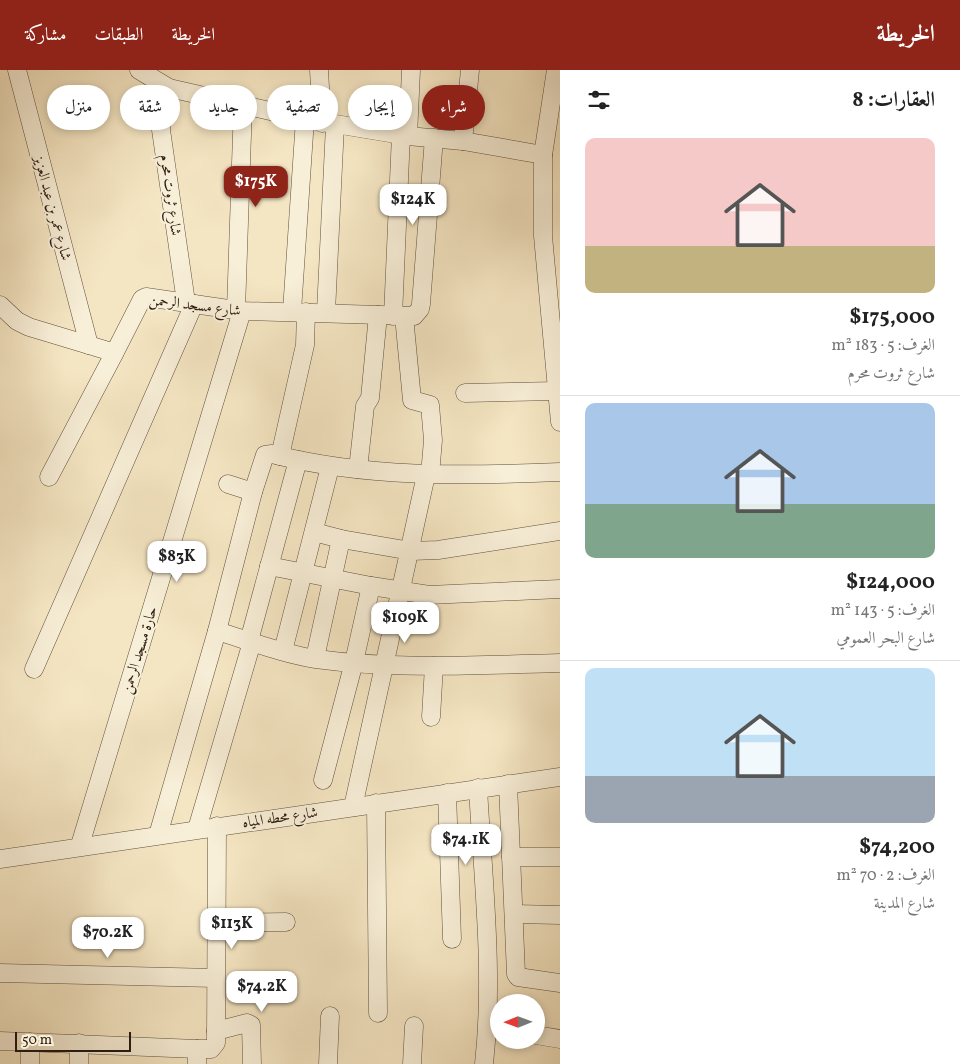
<!DOCTYPE html>
<html lang="ar">
<meta charset="utf-8">
<style>
:root{--surface:#fff;--page:#f6f6f6;--text:#222;--muted:#767676;--line:#e0e0e0;--accent:#8f2418}
body{margin:0;font-family:Vollkorn,Amiri,serif;background:var(--page);color:var(--text);direction:rtl;height:100vh;display:flex;flex-direction:column;font-size:19px;white-space:nowrap}
*{box-sizing:border-box;margin:0}
p{font-size:16px;color:var(--muted)}
.icon{flex:none;width:28px;height:28px;fill:none;stroke:currentColor;stroke-width:2;stroke-linecap:round;stroke-linejoin:round}
.map{position:relative;flex:1;overflow:hidden;direction:ltr}
.panel{display:flex;flex-direction:column;background:var(--surface);width:400px}
.panel>*{flex:none}
.top-card{position:absolute;left:15px;top:15px;width:470px;height:45px;direction:rtl;display:flex;gap:10px}
.needle{width:32px;rotate:269deg}
.fabs{position:absolute;left:490px;top:924px;display:grid;gap:10px}
.fabs a{display:grid;place-items:center;width:55px;height:55px;border-radius:50%;background:var(--surface);box-shadow:0 2px 8px #0003;font-size:25px}
.scale{position:absolute;left:15px;bottom:12px;width:116px;box-sizing:border-box;padding-left:5px;border:2px solid #2e1e12;border-top:0;font-size:14px;line-height:18px;white-space:nowrap;color:#2e1e12;-webkit-text-stroke:4px #f8efd8;paint-order:stroke}
.price{position:absolute;translate:-50% -42px;padding:0 11px;border-radius:10px;background:#fff;color:#222;font-size:16px;line-height:32px;filter:drop-shadow(0 1px 2px #0008)}
.price::after{content:'';position:absolute;left:50%;top:30px;width:15px;height:11px;margin-left:-8px;background:inherit;clip-path:polygon(0 0,100% 0,50% 100%)}
.price.active{background:var(--accent);color:#fff}
ul{padding:0;list-style:none}
li{display:grid;align-content:center;gap:10px;height:265px;padding:0 25px}
li+li{border-top:1px solid var(--line)}
li span{display:grid;place-items:center;height:155px;border-radius:10px;color:#555}
li>.icon{margin-inline-start:auto}
span .icon{width:90px;height:90px;fill:#fffc;stroke-width:1}
li b{font-size:21px}
h2{display:flex;justify-content:space-between;align-items:center;height:60px;padding:0 25px;font-size:21px}
.chip{padding:0 18px;border-radius:22px;background:var(--surface);box-shadow:0 2px 8px #0003;font-size:18px;line-height:45px}
.chip.active{background:var(--accent);color:#fff}
header{display:flex;align-items:center;gap:30px;box-sizing:border-box;height:70px;padding:0 25px;background:var(--accent);color:#fff}
header strong{font-size:24px}
nav{display:flex;gap:28px;margin-inline-start:auto;font-size:18px}
main{display:flex;flex:1;min-height:0}
.map>svg:first-child{display:block}
.lines{fill:none;stroke-linecap:round;stroke-linejoin:round}
.street-casing{stroke:#60503e;stroke-width:19}
.street{stroke:#f8efd8;stroke-width:18}
.labels{text-anchor:middle;stroke-width:4;stroke-linejoin:round;paint-order:stroke}
.street-label{font-size:15px;fill:#2e1e12;stroke:#f8efd8}
</style>
<header>
<strong>الخريطة</strong>
<nav><a>الخريطة</a><a>الطبقات</a><a>مشاركة</a></nav>
</header>
<main>
<section class="panel">
<h2>العقارات: 8<svg class="icon" aria-label="filters" viewBox="0 0 24 24"><path d="M4 7h16M4 17h16"/><circle cx="9" cy="7" r="2"/><circle cx="15" cy="17" r="2"/></svg></h2>
<ul>
<li><span style="background:linear-gradient(#f6c9c9 70%,#c2b280 0)"><svg class="icon" aria-label="home" viewBox="0 0 24 24"><path d="M3 11l9-7 9 7M6 9v11h12V9"/></svg></span><div><b>$175,000</b><p>الغرف: 5 · 183 m²</p><p>شارع ثروت محرم</p></div></li>
<li><span style="background:linear-gradient(#a9c7e8 65%,#7fa58c 0)"><svg class="icon" aria-label="home" viewBox="0 0 24 24"><path d="M3 11l9-7 9 7M6 9v11h12V9"/></svg></span><div><b>$124,000</b><p>الغرف: 5 · 143 m²</p><p>شارع البحر العمومي</p></div></li>
<li><span style="background:linear-gradient(#bfe0f5 70%,#9aa5b1 0)"><svg class="icon" aria-label="home" viewBox="0 0 24 24"><path d="M3 11l9-7 9 7M6 9v11h12V9"/></svg></span><div><b>$74,200</b><p>الغرف: 2 · 70 m²</p><p>شارع المدينة</p></div></li>
</ul>
</section>
<div class="map">
<svg width="560" height="994" viewBox="0 0 560 994">
<rect width="100%" height="100%" fill="#f5e6c3"/>
<filter id="stains"><feTurbulence type="fractalNoise" baseFrequency=".004" numOctaves="4"/><feColorMatrix values="0 0 0 0 .2 0 0 0 0 .09 0 0 0 0 .02 0 0 0 .5 -.17"/></filter>
<radialGradient id="worn" r=".72"><stop offset=".6" stop-color="#630" stop-opacity="0"/><stop offset="1" stop-color="#630" stop-opacity=".3"/></radialGradient>
<g class="lines">
<defs>
<g id="street">
<polyline points="17,0 89,275"/>
<polyline points="139,0 169,18 305,49 408,66 463,71 543,85"/>
<polyline points="319,0 322,53"/>
<polyline points="556,0 543,85 543,166 560,352"/>
<polyline points="169,18 164,32 161,60 186,232"/>
<polyline points="408,66 411,0"/>
<polyline points="463,71 470,0"/>
<polyline points="0,235 17,251 29,257 112,282 116,280 142,229 146,227 242,241 414,246 420,239 421,234 434,68"/>
<polyline points="236,240 243,35"/>
<polyline points="292,241 305,49"/>
<polyline points="326,242 335,55"/>
<polyline points="393,246 401,65"/>
<polyline points="404,246 412,330 430,335 433,370 430,405"/>
<polyline points="465,323 557,321"/>
<polyline points="280,386 305,275 306,242"/>
<polyline points="358,399 365,336 370,328 378,245"/>
<polyline points="49,407 115,282"/>
<polyline points="228,414 253,422"/>
<polyline points="314,462 341,469 411,481 438,480 560,461"/>
<polyline points="269,496 371,516 429,525 560,519"/>
<path d="M217 561C250 571 283 584 316 589 397 600 479 595 560 593"/>
<polyline points="249,571 298,390"/>
<polyline points="283,581 330,397"/>
<polyline points="315,588 341,469"/>
<polyline points="34,599 194,234"/>
<polyline points="431,647 434,596"/>
<polyline points="323,710 354,592 371,516"/>
<polyline points="508,714 516,904 518,907 560,913"/>
<path d="M478 718C483 810 494 903 484 994"/>
<polyline points="447,723 452,869"/>
<polyline points="376,733 378,943"/>
<polyline points="353,737 426,405"/>
<polyline points="197,759 252,572"/>
<path d="M158 765 217 561 253 422 265 385 272 384C366 408 463 406 560 402"/>
<polyline points="80,775 242,241"/>
<polyline points="511,787 560,787"/>
<polyline points="0,789 560,707"/>
<polyline points="514,844 560,845"/>
<polyline points="216,853 286,852"/>
<polyline points="0,903 215,908"/>
<polyline points="216,961 247,953 251,955 252,994"/>
<polyline points="536,965 560,969"/>
<polyline points="0,971 197,979"/>
<polyline points="30,972 30,994"/>
<polyline points="79,973 79,994"/>
<polyline points="197,994 197,979 211,979 216,973 217,756"/>
<polyline points="328,994 330,946"/>
<polyline points="412,994 414,956"/>
</g>
</defs>
<use href="#street" class="street-casing"/>
<use href="#street" class="street"/>
</g>
<g class="labels">
<g class="street-label">
<text transform="translate(171 125) rotate(82)" y="5">شارع ثروت محرم</text>
<text transform="translate(53 138) rotate(75)" y="5">شارع عمر بن عبد العزيز</text>
<text transform="translate(195 235) rotate(7)" y="5">شارع مسجد الرحمن</text>
<text transform="translate(139 580) rotate(-73)" y="5">حارة مسجد الرحمن</text>
<text transform="translate(280 747) rotate(-8)" y="5">شارع محطه المياه</text>
</g>
</g>
<rect width="100%" height="100%" filter="url(#stains)"/>
<rect width="100%" height="100%" fill="url(#worn)"/>
</svg>
<div class="fabs">
<a><svg class="needle" viewBox="-14 -14 28 28"><path d="M0-13l5 13h-10z" fill="#e53935"/><path d="M0 13l5-13h-10z" fill="#767676"/></svg></a>
</div>
<div class="scale">50 m</div>
<b class="price active" style="left:256px;top:138px">$175K</b>
<b class="price" style="left:413px;top:156px">$124K</b>
<b class="price" style="left:177px;top:513px">$83K</b>
<b class="price" style="left:405px;top:574px">$109K</b>
<b class="price" style="left:466px;top:796px">$74.1K</b>
<b class="price" style="left:232px;top:880px">$113K</b>
<b class="price" style="left:108px;top:889px">$70.2K</b>
<b class="price" style="left:262px;top:943px">$74.2K</b>
<div class="top-card">
<a class="chip active">شراء</a>
<a class="chip">إيجار</a>
<a class="chip">تصفية</a>
<a class="chip">جديد</a>
<a class="chip">شقة</a>
<a class="chip">منزل</a>
</div>
</div>
</main>
